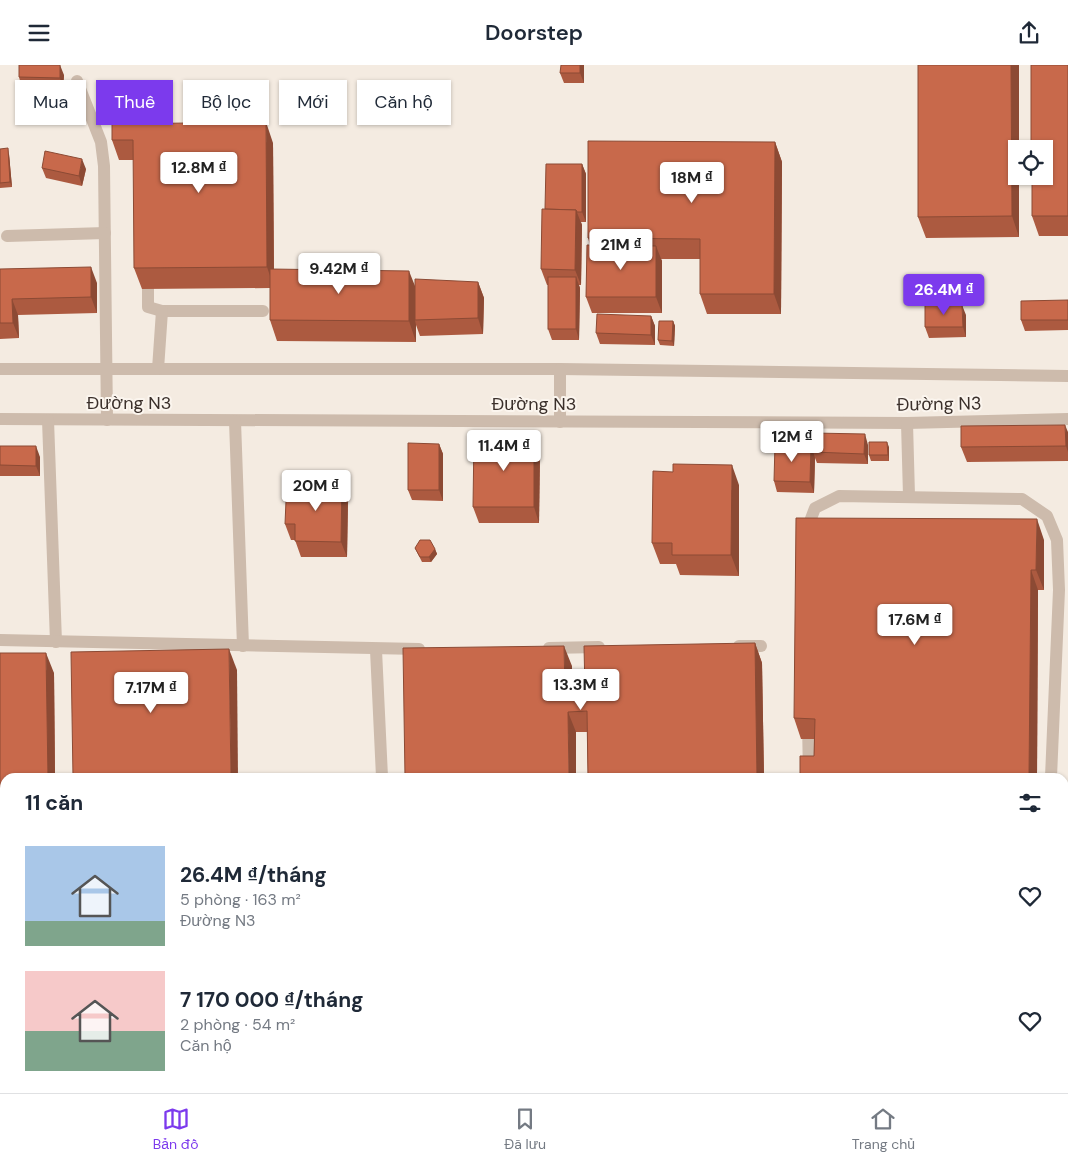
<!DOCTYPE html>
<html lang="vi">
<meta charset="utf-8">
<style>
:root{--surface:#fff;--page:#f2f2f3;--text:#1f2937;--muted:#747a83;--line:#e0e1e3;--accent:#7c3aed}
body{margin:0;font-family:"DM Sans",sans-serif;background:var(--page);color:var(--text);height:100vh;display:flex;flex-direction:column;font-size:19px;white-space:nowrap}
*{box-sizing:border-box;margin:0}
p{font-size:16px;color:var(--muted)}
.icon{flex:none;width:28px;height:28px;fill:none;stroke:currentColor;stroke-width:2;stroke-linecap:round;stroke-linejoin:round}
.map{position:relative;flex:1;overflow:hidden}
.drawer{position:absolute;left:0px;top:708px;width:1069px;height:321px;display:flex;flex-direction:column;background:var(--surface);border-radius:15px 15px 0 0;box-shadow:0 1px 4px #0004}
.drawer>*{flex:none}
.banner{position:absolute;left:15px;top:15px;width:500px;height:45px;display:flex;gap:10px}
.controls{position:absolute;left:1008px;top:75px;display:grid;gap:10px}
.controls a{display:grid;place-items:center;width:45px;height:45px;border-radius:0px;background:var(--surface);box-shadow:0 1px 4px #0004;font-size:25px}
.price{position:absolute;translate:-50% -42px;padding:0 11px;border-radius:5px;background:#fff;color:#222;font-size:16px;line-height:32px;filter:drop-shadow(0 1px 2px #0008)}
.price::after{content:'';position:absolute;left:50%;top:30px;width:15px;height:11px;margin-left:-8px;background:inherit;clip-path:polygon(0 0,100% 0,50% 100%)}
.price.current{background:var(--accent);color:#fff}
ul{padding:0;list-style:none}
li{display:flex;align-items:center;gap:15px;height:125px;padding:0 25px}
li span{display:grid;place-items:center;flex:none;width:140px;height:100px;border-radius:0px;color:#555}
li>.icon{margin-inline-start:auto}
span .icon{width:60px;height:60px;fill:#fffc;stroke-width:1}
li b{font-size:21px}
h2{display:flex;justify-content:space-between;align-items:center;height:60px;padding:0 25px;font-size:21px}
.pill{padding:0 18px;border-radius:0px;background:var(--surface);box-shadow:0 1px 4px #0004;font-size:18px;line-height:45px}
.pill.current{background:var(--accent);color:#fff}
header{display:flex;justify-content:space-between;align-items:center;height:65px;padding:0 25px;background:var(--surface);font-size:22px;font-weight:600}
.menu{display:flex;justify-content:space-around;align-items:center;height:70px;border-top:1px solid var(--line);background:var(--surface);font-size:14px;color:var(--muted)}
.menu a{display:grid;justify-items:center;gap:2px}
.menu .current{color:var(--accent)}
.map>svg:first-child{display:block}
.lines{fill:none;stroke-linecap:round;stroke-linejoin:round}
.minor{stroke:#cdbbac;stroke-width:12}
.wall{fill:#ac5a40}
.shaded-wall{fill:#8c4a34}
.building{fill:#c8694b;stroke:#8c4a34}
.labels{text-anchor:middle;stroke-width:4;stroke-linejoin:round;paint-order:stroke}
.street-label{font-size:18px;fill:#3b302b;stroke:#fbf5ee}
</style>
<header><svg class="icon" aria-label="menu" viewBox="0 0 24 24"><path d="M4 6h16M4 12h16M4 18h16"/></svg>Doorstep<svg class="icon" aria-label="share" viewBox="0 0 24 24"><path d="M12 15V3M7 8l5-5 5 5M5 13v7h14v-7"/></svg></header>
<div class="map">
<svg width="1068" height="1028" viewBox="0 0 1068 1028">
<rect width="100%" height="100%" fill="#f4ebe1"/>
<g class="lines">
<g class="minor">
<polyline points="77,16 101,77 104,101 107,355"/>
<polyline points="7,171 105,168"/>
<polyline points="148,208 148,242 162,246 263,246"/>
<polyline points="0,304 560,304 1068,311"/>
<polyline points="158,304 162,246"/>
<polyline points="560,304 560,357"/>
<polyline points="0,354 907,358 1068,354"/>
<polyline points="48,355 56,577"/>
<polyline points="235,356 243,581"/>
<polyline points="907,358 909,431"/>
<polyline points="806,467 815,443 839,431 1022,434 1047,451 1057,475 1059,525 1051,712"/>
<polyline points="0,575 419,584"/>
<polyline points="739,581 761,581"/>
<polyline points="549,583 599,582"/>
<polyline points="376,585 382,712"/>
<polyline points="808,657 809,712"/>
<polyline points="0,950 5,950"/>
<polyline points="260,1028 260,1024"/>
<polyline points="379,1028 379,1024"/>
<polyline points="587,1028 587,1024"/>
</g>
</g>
<g class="wall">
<polygon points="584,0 584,18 564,18 560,8"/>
<polygon points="918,0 1019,0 1019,84 1016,111 1019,111 1019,172 926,173 918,152"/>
<polygon points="1068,0 1068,171 1039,171 1032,151"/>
<polygon points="64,10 63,24 22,23 19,12"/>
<polygon points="112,59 273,78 274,204 415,221 478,217 484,233 483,269 420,271 416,260 416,277 277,276 270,255 270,223 142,224 134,203 134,95 119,95 112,75"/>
<polygon points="775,77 782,97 781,249 707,249 700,229 700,194 661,194 662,196 662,248 592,248 586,232 590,180 588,173"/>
<polygon points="0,84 9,89 12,122 0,123"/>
<polygon points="582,99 586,109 586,157 581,157 582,160 581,220 579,220 580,223 579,275 552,275 548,264 548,220 547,220 541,204 545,144"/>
<polygon points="42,103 86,104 82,121 46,113"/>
<polygon points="0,204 97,218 97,248 18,250 19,273 0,274"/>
<polygon points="1068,235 1068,265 1025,266 1021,255"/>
<polygon points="966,250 966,272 929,273 925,262"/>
<polygon points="651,251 655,261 655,280 600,279 596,268"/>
<polygon points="673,256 675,261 674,281 660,280 658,275"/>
<polygon points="1068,367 1068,396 967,397 961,382"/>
<polygon points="439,379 443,389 443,436 412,435 408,425"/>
<polygon points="868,380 868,399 817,398 815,393 814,428 777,427 774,416 813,385"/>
<polygon points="0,381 40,392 40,411 0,411"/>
<polygon points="889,382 889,396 871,396 869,390"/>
<polygon points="540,388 539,458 479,458 473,442"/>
<polygon points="739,420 739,511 680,510 676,499 660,499 652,478"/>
<polygon points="348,434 347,492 301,492 295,475 291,475 285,459"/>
<polygon points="1044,475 1044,525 1038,525 1037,712 800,712 814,691 814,674 801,674 794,653"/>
<polygon points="415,483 435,484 437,489 431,497 422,497"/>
<polygon points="755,578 762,598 764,712 588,712 587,667 576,667 405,712 572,601 572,626 585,626"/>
<polygon points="0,588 54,608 55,712 5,712 5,925 0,925"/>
</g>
<g class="shaded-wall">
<polygon points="60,0 64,10 63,24 60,13"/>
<polygon points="580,0 584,0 584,18 580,8"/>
<polygon points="1011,0 1019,0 1019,84 1016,84 1016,111 1019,111 1019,172 1012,151"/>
<polygon points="266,57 273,78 274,223 267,202"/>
<polygon points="775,77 782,97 781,249 774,229"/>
<polygon points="8,83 9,89 12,122 10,117"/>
<polygon points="82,94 86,104 82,121 79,111"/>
<polygon points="582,99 586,109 586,157 582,147"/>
<polygon points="576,145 582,160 581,220 575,205"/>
<polygon points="656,181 662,196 662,248 656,232"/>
<polygon points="91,202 97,218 97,248 91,232"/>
<polygon points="409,206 417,226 415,255 416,260 416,277 409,256"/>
<polygon points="576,212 580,223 579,275 576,264"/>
<polygon points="478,217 484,233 483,269 478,253"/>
<polygon points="12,234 18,250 19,273 13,258"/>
<polygon points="962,240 966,250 966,272 963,262"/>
<polygon points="651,251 655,261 655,280 651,270"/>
<polygon points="673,256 675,261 674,281 672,276"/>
<polygon points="1065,360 1068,367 1068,387 1066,381"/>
<polygon points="865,369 868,380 868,399 864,389"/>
<polygon points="534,372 540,388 539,458 534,442"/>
<polygon points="887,377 889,382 889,396 888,390"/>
<polygon points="439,379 443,389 443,436 439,425"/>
<polygon points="811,380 815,393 814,428 810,417"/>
<polygon points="36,381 40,392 40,411 36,401"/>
<polygon points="732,400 739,420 739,511 731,490"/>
<polygon points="342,419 348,434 347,492 341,477"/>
<polygon points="1037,454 1044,475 1044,525 1036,505"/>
<polygon points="435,484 437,489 431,497 429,492"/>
<polygon points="1031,505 1038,525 1037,712 1029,712"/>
<polygon points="755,578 762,598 764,712 757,712"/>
<polygon points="564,581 572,601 572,646 565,626"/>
<polygon points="229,584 237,605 238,712 231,712"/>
<polygon points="46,588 54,608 55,712 48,712"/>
<polygon points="568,647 576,667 576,712 569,712"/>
<rect x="45" y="1024" width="8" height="4"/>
<rect x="234" y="1024" width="8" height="4"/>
<polygon points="758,1024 765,1024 766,1028 758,1028"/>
<polygon points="944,1024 948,1024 950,1028 944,1028"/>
<rect x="1033" y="1024" width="7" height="4"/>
</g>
<g class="building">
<polygon points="19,0 60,0 60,13 19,12"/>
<polygon points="561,0 580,0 580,8 560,8"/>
<polygon points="918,0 1011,0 1012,151 918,152"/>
<polygon points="1031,0 1068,0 1068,151 1032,151 1032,111 1044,111 1044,84 1031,84"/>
<polygon points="266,57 267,202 134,203 133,75 112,75 112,59"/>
<polygon points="588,76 775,77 774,229 700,229 700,174 588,173"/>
<polygon points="8,83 10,117 0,118 0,84"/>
<polygon points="45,86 82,94 79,111 42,103"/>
<polygon points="546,99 582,99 582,147 577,147 576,145 545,144"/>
<polygon points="542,144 576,145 575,205 541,204"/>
<polygon points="587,180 656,181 656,232 586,232"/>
<polygon points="91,202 91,232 12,234 13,258 0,258 0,204"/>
<polygon points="270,204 409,206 409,256 270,255"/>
<rect x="548" y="212" width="28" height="52"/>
<polygon points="415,214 478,217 478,253 415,255"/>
<polygon points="1068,235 1068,255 1021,255 1021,236"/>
<polygon points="925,240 962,240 963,262 925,262"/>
<polygon points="597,249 651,251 651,270 596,268"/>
<polygon points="659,256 673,256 672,276 658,275"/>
<polygon points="1065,360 1066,381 961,382 961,361"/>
<polygon points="813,368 865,369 864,389 813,387"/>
<polygon points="474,372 534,372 534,442 473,442"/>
<polygon points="869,377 887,377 888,390 869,390"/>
<polygon points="408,378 439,379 439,425 408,425"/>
<polygon points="775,379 811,380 810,417 774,416"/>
<polygon points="0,381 36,381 36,401 0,400"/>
<polygon points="673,399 732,400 731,490 672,490 672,478 652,478 653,406 673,407"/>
<polygon points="296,418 342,419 341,477 295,476 295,459 285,459 286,436 295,436"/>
<polygon points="796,453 1037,454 1036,505 1031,505 1029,712 800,712 800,691 814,691 815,654 794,653"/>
<polygon points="420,475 430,475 435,484 429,492 420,492 415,483"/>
<polygon points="755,578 757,712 588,712 587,646 568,647 569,712 405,712 403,583 564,581 565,626 585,626 584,581"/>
<polygon points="229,584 231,712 73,712 71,587"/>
<polygon points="0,588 46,588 48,712 5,712 5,905 0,905"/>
<polygon points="0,957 5,957 5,1024 45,1024 45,1028 0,1028"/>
<rect x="61" y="1024" width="173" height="4"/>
<rect x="594" y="1024" width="164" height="4"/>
<rect x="802" y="1024" width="142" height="4"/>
<rect x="963" y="1024" width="70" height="4"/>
</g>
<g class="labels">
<g class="street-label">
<text x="129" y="344">Đường N3</text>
<text x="534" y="345">Đường N3</text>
<text transform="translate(939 339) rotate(-1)" y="6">Đường N3</text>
</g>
</g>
</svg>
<div class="controls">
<a><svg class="icon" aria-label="locate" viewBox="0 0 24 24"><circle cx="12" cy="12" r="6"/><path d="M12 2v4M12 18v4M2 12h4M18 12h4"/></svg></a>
</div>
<b class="price" style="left:199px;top:129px">12.8M ₫</b>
<b class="price" style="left:692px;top:139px">18M ₫</b>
<b class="price" style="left:621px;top:206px">21M ₫</b>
<b class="price" style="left:339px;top:230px">9.42M ₫</b>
<b class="price current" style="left:944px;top:251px">26.4M ₫</b>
<b class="price" style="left:792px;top:398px">12M ₫</b>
<b class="price" style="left:504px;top:407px">11.4M ₫</b>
<b class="price" style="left:316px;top:447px">20M ₫</b>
<b class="price" style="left:915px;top:581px">17.6M ₫</b>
<b class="price" style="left:581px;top:646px">13.3M ₫</b>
<b class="price" style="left:151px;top:649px">7.17M ₫</b>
<div class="banner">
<a class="pill">Mua</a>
<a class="pill current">Thuê</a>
<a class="pill">Bộ lọc</a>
<a class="pill">Mới</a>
<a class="pill">Căn hộ</a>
</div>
<section class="drawer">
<h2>11 căn<svg class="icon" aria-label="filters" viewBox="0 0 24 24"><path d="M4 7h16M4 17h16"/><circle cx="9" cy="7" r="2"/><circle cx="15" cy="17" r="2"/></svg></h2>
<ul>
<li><span style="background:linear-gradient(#a9c7e8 75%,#7fa58c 0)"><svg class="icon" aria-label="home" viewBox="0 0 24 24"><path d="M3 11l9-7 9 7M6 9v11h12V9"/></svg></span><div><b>26.4M ₫/tháng</b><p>5 phòng · 163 m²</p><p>Đường N3</p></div><svg class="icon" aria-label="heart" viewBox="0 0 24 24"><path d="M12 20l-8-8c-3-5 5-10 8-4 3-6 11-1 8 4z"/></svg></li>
<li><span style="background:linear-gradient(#f6c9c9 60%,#7fa58c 0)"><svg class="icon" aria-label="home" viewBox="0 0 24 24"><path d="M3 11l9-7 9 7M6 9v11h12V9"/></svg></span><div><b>7 170 000 ₫/tháng</b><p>2 phòng · 54 m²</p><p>Căn hộ</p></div><svg class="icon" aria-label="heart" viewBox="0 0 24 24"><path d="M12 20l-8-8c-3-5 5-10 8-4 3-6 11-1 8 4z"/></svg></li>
</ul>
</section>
</div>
<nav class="menu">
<a class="current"><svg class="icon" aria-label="map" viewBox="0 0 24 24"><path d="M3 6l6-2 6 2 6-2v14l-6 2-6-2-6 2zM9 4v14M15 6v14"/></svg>Bản đồ</a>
<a><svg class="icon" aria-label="saved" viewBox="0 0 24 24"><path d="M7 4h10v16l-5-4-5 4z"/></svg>Đã lưu</a>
<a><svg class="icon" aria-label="home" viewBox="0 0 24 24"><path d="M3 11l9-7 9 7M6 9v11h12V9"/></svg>Trang chủ</a>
</nav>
